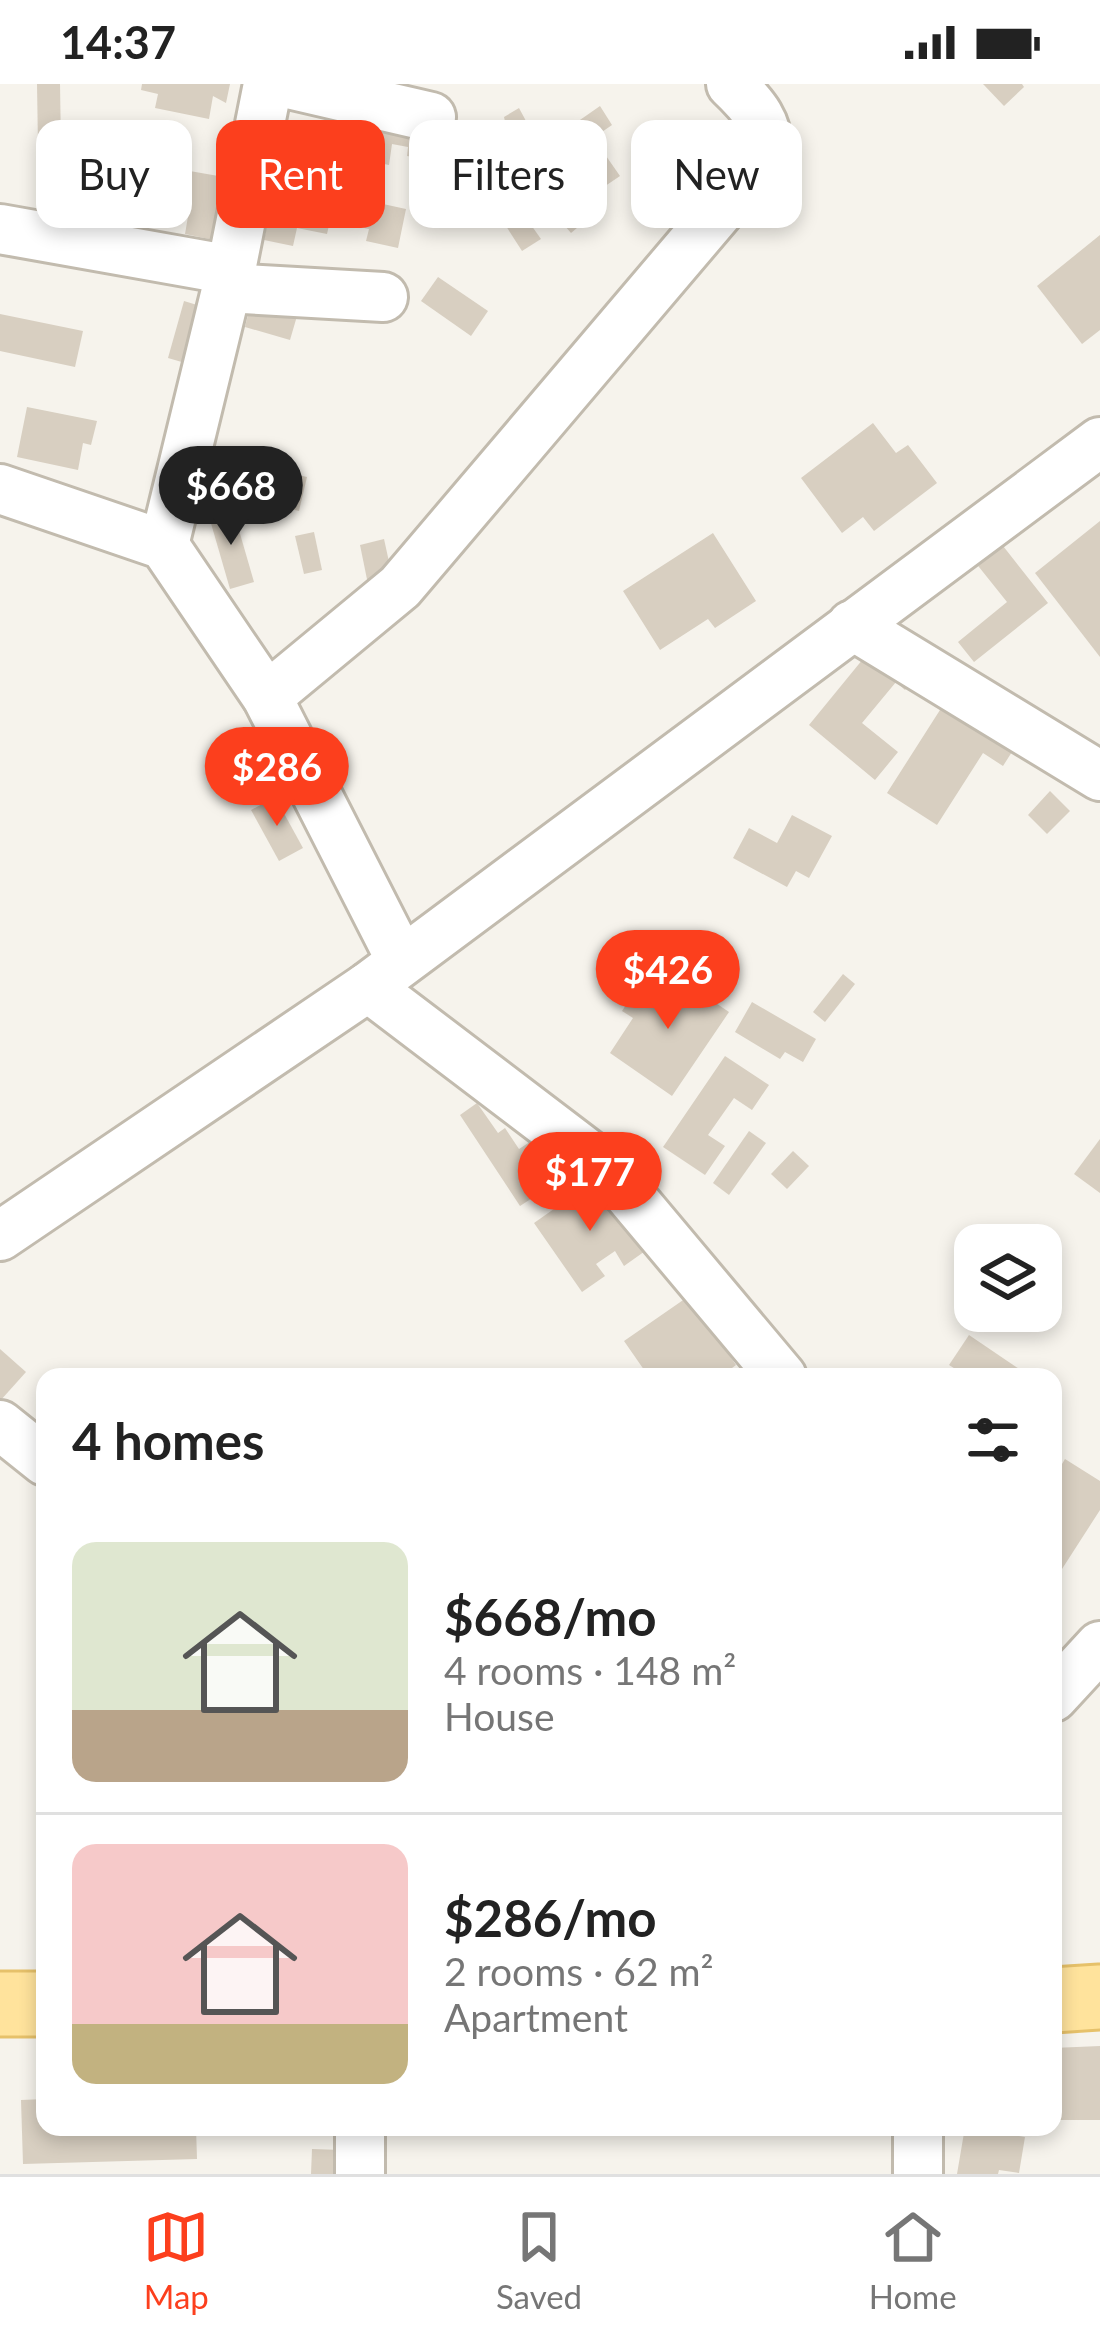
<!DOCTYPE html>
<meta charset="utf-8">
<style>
:root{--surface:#fff;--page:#f6f6f6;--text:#222;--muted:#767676;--line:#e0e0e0;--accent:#fc3f1d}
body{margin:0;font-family:Lato,sans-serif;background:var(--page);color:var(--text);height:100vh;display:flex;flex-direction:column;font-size:45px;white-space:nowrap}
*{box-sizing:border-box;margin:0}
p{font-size:39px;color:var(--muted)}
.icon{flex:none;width:66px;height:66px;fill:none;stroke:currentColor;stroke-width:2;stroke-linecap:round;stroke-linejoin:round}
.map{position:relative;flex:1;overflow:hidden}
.drawer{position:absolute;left:36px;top:1284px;width:1026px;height:768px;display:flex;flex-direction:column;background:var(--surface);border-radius:24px;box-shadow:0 6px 18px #0003}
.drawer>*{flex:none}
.hud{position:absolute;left:36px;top:36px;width:1029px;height:108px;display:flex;gap:24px}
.fabs{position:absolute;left:954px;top:1140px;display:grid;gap:24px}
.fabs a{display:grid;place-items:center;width:108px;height:108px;border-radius:24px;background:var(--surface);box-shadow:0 6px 18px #0003;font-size:60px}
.price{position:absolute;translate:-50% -102px;padding:0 27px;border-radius:42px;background:var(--accent);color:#fff;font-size:39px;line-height:78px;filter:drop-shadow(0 3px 6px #0008)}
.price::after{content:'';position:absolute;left:50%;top:72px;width:36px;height:27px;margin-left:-18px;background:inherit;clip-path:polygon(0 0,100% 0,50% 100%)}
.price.selected{background:#222;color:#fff}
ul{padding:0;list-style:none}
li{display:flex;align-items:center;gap:36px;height:300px;padding:0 36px}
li+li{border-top:3px solid var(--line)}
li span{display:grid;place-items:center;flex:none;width:336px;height:240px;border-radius:24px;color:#555}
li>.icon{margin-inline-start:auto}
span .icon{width:144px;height:144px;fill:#fffc;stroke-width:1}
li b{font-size:51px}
h2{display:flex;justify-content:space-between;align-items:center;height:144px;padding:0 36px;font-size:51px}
.chip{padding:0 42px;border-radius:24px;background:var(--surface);box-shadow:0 6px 18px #0003;font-size:42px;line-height:108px}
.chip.selected{background:var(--accent);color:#fff}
.status{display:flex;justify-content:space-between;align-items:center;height:84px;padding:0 60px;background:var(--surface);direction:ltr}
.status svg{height:33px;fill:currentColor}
.tab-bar{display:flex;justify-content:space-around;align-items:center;height:168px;border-top:3px solid var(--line);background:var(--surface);font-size:33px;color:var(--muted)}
.tab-bar a{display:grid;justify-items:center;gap:6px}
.tab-bar .selected{color:var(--accent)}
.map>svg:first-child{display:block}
.building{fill:#d8cfc1}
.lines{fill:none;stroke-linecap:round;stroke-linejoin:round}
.minor-casing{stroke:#c2bbae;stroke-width:54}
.major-casing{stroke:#e6c16a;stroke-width:69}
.minor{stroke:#fff;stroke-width:48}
.major{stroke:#ffe39c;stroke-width:63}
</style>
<div class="status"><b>14:37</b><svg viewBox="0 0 49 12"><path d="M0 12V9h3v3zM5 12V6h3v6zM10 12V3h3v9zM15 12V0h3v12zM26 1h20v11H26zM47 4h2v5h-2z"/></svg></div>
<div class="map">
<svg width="1100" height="2090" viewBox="0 0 1100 2090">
<rect width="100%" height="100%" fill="#f6f3ec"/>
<g class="building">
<polygon points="37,0 60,0 61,62 38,63"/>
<polygon points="142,0 230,0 226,19 213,12 209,35 155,24 158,10 141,6"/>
<polygon points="983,0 1022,0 1024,3 1004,22"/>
<polygon points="600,22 612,41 567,72 577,88 604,69 620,92 586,115 547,59"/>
<polygon points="519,24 540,63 515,77 498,46 506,42 504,33"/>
<polygon points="353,41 423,52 419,74 407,72 408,63 392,60 389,81 369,77 371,65 349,61"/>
<polygon points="476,68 488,96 466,106 470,116 454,123 444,98 459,92 453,78"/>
<polygon points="545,77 591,132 571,149 524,94"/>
<polygon points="167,83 224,93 214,156 185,150 192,109 164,105"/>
<polygon points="277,97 406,125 398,164 366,157 369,145 330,137 327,150 297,144 293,162 264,156"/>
<polygon points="524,131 541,155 522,167 506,142"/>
<polygon points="1100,151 1100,246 1082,260 1037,202"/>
<polygon points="438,193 488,227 471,252 421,217"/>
<polygon points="184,217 207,224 192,281 168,274"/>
<polygon points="251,219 297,232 290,256 245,243"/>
<polygon points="0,230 83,247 75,283 0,267"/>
<polygon points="27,323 97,337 91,361 83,359 78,386 17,373"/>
<polygon points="873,339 896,369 908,361 937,399 874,447 863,433 842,449 801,394"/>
<polygon points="209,370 307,393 299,427 201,403"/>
<polygon points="232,422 254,498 230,505 208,429"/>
<polygon points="1100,437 1100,573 1035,489"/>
<polygon points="314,448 322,486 304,490 295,452"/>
<polygon points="713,449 756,517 715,544 708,535 660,566 623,507"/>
<polygon points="996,453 1048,519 974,578 958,558 1007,518 971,473"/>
<polygon points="384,455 395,505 370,510 360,461"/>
<polygon points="890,567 918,591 905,606 896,598 862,639 898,668 875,696 809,641 863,575 876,585"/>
<polygon points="947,615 1017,660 1003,682 983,669 937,741 887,709"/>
<polygon points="1050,707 1070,727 1047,750 1028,731"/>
<polygon points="275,713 303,764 279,777 251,726"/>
<polygon points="792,731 832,752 809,794 796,787 787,803 733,774 749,744 777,759"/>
<polygon points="667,886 729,928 672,1012 610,969 633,934 622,927 632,912 644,919"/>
<polygon points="843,890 855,900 825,938 813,928"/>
<polygon points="752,918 816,955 803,978 785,968 780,975 735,948"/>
<polygon points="725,972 769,1001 752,1026 734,1014 708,1051 725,1062 705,1091 663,1063"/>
<polygon points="477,1019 498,1049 505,1044 519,1065 542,1050 569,1090 520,1122 460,1031"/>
<polygon points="749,1047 766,1059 729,1111 713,1099"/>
<polygon points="1100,1055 1100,1109 1074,1090"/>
<polygon points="793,1067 809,1082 787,1105 771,1090"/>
<polygon points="598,1094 648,1165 624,1182 615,1167 596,1180 605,1192 582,1208 534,1139"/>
<polygon points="689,1212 736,1281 720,1293 706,1290 649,1293 624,1257"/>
<polygon points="969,1251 1031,1293 968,1293 949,1281"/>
<polygon points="0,1265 26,1288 0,1317"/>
<polygon points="1065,1375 1100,1397 1100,1426 1053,1499 1053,1413 1059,1403 1053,1395"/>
<polygon points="1100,1962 1100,2036 1053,2036 1053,1964"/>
<polygon points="45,2015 45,2043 196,2043 197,2075 23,2080 21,2016"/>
<polygon points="965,2043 1025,2053 1019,2089 999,2086 998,2090 957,2090"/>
<polygon points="312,2065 342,2066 341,2090 311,2090"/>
</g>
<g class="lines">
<defs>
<g id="minor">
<polyline points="289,0 431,33"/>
<polyline points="0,145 231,186"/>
<polyline points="226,204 383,213"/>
<polyline points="0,405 164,461 267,613 401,876"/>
<polyline points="164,461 231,186 268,0"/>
<polyline points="852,541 1100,692"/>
<path d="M267 613 400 503 766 72C772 41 752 20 731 0"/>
<polyline points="368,903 589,1071 621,1101 782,1293"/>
<polyline points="0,1152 368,903 1100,358"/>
<polyline points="0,1341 45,1377"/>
<polyline points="1053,1613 1100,1562"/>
<polyline points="360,2043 360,2090"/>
<polyline points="918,2090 918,2043"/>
</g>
<g id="major">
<polyline points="1053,1916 1100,1913"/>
<polyline points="0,1920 45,1920"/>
</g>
</defs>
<use href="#minor" class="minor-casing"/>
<use href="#major" class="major-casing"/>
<use href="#minor" class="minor"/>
<use href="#major" class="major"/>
</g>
</svg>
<div class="fabs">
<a><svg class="icon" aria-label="layers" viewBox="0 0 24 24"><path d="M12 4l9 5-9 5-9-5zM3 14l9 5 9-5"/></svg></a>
</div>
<b class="price selected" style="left:231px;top:464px">$668</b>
<b class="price" style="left:277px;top:745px">$286</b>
<b class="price" style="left:668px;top:948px">$426</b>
<b class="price" style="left:590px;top:1150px">$177</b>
<div class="hud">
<a class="chip">Buy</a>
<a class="chip selected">Rent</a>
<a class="chip">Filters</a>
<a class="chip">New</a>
</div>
<section class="drawer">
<h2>4 homes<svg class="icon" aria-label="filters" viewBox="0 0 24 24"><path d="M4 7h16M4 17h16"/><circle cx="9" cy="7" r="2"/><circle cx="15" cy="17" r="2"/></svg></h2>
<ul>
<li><span style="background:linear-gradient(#dfe7d0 70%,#b9a48a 0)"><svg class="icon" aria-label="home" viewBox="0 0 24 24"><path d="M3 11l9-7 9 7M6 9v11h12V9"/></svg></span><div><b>$668/mo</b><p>4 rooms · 148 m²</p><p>House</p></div></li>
<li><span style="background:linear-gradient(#f6c9c9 75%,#c2b280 0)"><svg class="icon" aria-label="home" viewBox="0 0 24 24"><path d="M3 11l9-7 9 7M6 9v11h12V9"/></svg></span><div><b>$286/mo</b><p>2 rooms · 62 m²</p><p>Apartment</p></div></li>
</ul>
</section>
</div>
<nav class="tab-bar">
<a class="selected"><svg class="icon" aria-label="map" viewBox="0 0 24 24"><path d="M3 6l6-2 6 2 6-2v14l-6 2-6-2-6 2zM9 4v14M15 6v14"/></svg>Map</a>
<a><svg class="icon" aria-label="saved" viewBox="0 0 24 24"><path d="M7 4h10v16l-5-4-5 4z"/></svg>Saved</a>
<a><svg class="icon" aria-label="home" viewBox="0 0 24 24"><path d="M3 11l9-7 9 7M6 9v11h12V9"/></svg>Home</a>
</nav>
